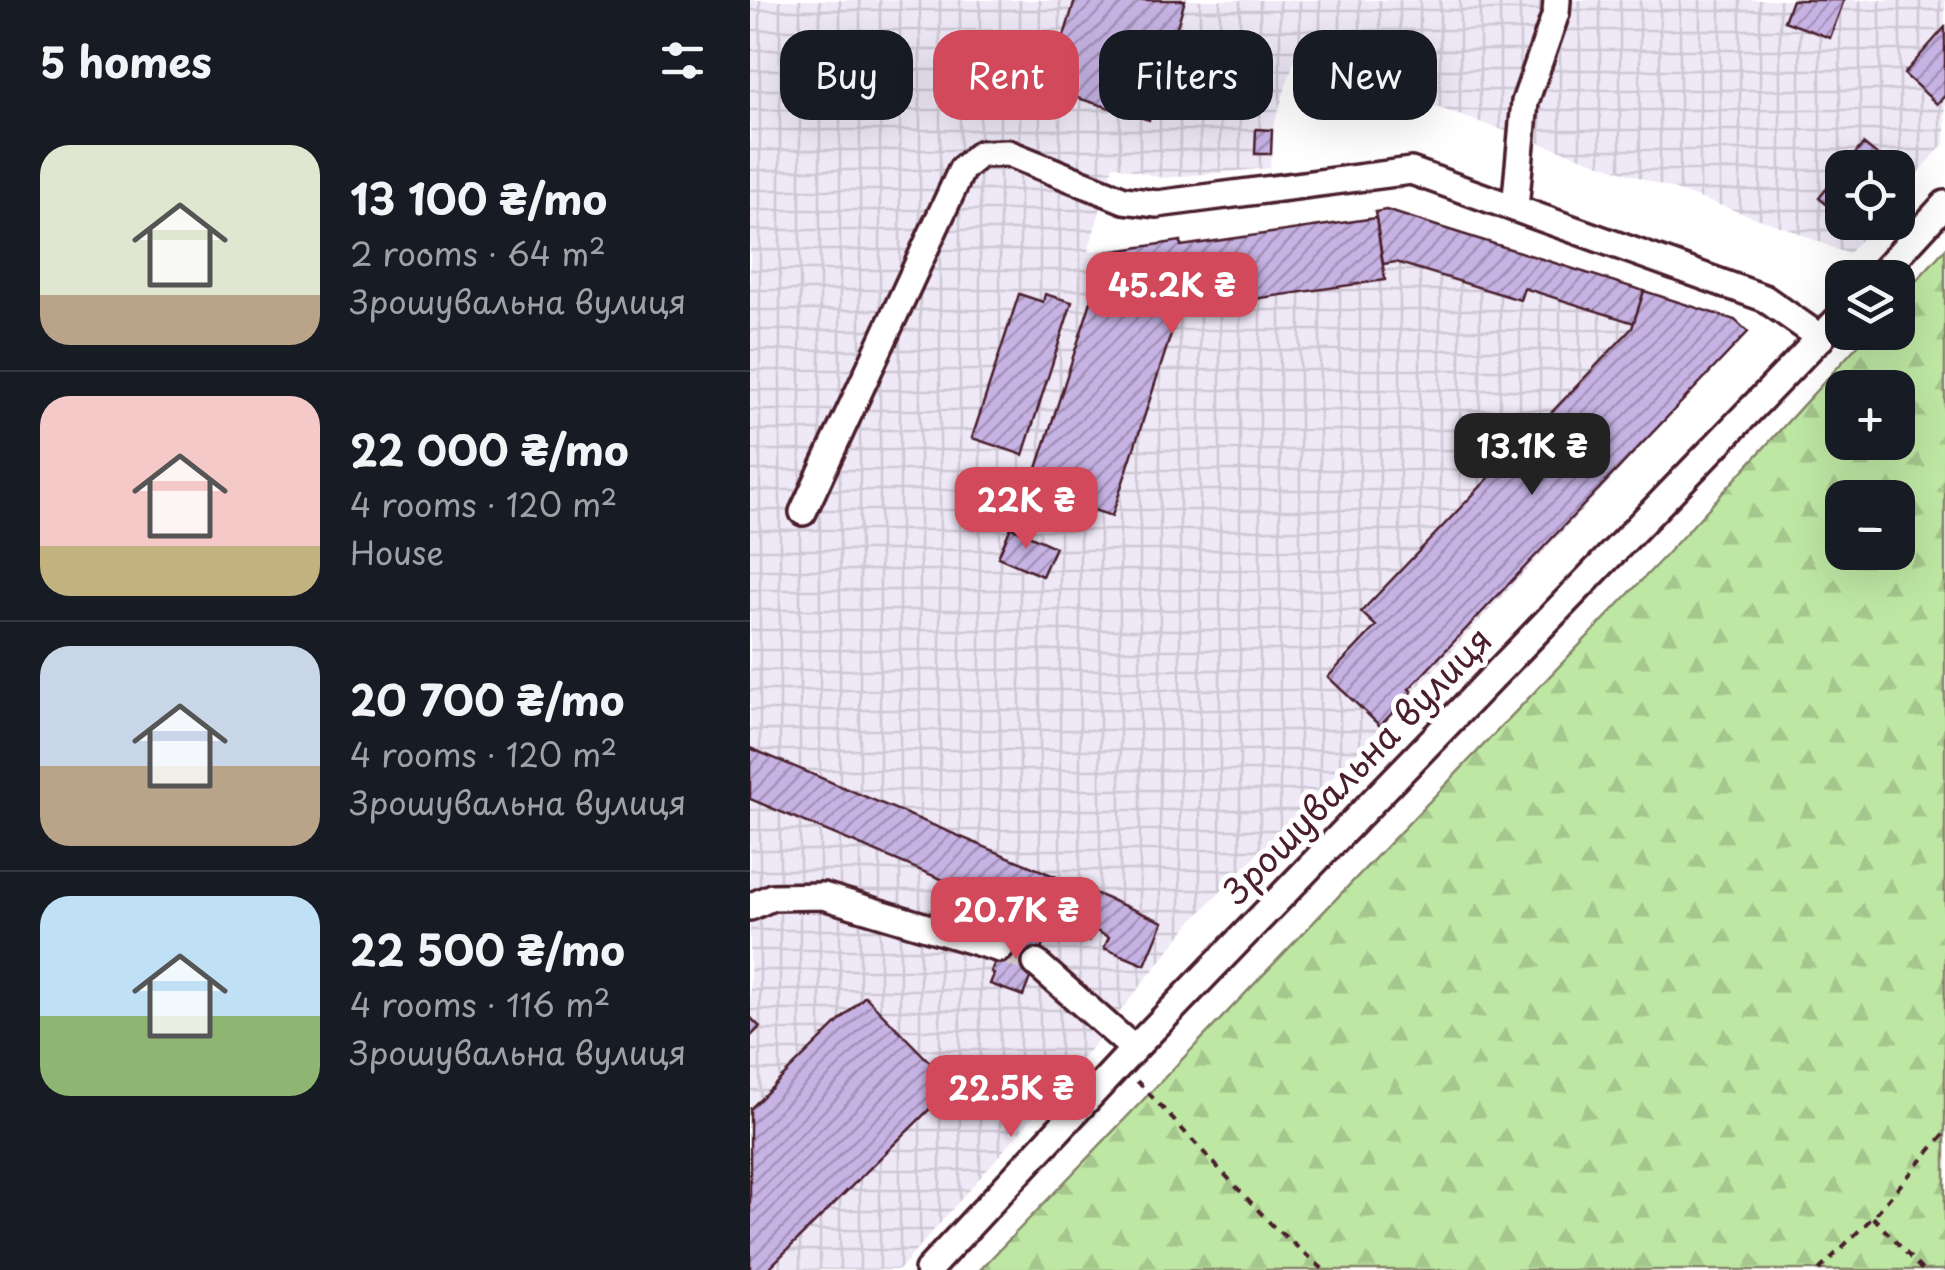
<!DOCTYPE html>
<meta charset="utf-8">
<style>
:root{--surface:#171b24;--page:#20242c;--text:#f1f3f6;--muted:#9ea1a6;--line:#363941;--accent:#d1495b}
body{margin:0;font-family:"Playpen Sans",sans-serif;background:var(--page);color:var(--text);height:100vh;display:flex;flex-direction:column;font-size:38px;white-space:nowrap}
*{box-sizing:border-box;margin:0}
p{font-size:32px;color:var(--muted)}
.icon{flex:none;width:55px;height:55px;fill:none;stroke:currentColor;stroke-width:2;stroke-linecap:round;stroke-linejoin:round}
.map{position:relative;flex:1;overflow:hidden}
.details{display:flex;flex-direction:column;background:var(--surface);width:750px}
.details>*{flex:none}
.guide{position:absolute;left:30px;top:30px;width:950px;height:90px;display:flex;gap:20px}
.controls{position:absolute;left:1075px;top:150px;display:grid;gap:20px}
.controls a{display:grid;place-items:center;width:90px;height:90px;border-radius:20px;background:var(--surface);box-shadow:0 10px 40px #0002;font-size:50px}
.price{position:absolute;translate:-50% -85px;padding:0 22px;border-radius:20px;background:var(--accent);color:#fff;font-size:32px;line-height:65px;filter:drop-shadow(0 2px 5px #0008)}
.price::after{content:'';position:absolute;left:50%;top:60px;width:30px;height:22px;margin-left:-15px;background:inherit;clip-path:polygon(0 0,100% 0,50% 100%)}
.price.active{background:#222;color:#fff}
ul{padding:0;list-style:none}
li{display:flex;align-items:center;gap:30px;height:250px;padding:0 40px}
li+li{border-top:2px solid var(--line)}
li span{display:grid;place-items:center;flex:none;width:280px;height:200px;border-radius:30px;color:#555}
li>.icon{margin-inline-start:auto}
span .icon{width:120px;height:120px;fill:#fffc;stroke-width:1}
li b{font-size:42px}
h2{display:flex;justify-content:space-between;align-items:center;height:120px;padding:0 40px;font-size:42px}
.pill{padding:0 35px;border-radius:30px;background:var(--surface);box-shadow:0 10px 40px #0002;font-size:35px;line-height:90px}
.pill.active{background:var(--accent);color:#fff}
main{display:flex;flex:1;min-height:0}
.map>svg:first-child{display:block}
.industrial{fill:url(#industrial-grid)}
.forest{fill:url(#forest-firs);stroke:#848367;stroke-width:2.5;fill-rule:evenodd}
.building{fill:url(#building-hatch);stroke:#4a1f2b;stroke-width:2.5}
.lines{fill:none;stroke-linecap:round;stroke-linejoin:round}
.minor-tunnel{stroke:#dbd2d5;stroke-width:25;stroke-dasharray:25 12;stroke-linecap:butt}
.minor-casing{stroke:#4a1f2b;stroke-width:32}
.path{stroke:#4a1f2b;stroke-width:4;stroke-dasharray:8 8;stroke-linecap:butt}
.minor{stroke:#fff;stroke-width:25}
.labels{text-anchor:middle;stroke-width:10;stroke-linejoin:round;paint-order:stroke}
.street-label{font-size:35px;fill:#4a1f2b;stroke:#fff}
</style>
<main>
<section class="details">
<h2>5 homes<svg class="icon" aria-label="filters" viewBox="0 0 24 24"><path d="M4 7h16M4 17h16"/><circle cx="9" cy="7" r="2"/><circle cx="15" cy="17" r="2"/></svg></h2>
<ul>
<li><span style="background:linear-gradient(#dfe7d0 75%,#b9a48a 0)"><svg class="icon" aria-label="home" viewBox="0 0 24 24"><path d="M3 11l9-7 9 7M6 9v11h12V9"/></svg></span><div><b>13 100 ₴/mo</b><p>2 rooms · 64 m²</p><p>Зрошувальна вулиця</p></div></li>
<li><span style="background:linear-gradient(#f6c9c9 75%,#c2b280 0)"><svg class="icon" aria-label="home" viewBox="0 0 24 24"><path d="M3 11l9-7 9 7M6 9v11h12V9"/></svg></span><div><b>22 000 ₴/mo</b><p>4 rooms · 120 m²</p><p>House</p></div></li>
<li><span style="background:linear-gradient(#c9d6e8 60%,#b9a48a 0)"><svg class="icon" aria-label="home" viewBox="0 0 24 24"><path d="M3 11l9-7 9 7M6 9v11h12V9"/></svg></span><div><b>20 700 ₴/mo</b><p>4 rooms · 120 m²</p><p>Зрошувальна вулиця</p></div></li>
<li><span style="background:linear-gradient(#bfe0f5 60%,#8fb573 0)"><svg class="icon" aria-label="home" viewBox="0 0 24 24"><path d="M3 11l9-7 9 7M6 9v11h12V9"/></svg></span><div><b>22 500 ₴/mo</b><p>4 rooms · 116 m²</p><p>Зрошувальна вулиця</p></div></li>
</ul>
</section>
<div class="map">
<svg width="1195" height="1270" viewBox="0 0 1195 1270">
<defs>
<pattern id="industrial-grid" width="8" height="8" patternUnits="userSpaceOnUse" patternTransform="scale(2.5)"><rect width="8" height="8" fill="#eee8f7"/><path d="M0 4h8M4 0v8" fill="none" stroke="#cec7d4"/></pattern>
<pattern id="forest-firs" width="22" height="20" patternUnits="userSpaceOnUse" patternTransform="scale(2.5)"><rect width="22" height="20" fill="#bee7a3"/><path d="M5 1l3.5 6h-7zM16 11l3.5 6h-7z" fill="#a5c68c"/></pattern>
<pattern id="building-hatch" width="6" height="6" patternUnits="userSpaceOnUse" patternTransform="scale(2.5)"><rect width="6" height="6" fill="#c6b3e4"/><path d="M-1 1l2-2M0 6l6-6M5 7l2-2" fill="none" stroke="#a391b9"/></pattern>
</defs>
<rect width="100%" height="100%" fill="#fff"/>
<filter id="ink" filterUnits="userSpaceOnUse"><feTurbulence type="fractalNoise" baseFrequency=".01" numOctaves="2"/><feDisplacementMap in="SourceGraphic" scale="20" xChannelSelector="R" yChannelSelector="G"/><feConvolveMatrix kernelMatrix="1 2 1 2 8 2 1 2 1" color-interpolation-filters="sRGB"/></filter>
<g filter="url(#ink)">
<polygon class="industrial" points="0,0 1195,0 1195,143 1148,195 1148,168 1092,168 1092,222 1126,223 1098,254 1041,230 545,58 522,130 520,168 412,178 363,165 338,252 431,241 432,246 625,218 625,212 636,210 985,320 998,332 611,748 443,920 318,1077 149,1270 0,1270"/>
<path class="forest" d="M1195 249V1270H230L913 558 1119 333 1148 332V301ZM1092 388H1148V442H1092ZM1092 498H1148V552H1092Z"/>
<g class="building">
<polygon points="325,0 435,0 399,120 298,89"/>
<polygon points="1042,0 1094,0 1080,38 1034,21"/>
<polygon points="1195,27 1195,96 1187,104 1154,74"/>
<polygon points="506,129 522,130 521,154 505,154"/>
<polygon points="1113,144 1143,168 1094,168"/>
<polygon points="1092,170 1092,217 1069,198"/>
<polygon points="1148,171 1160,180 1148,195"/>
<polygon points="636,210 894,291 884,323 774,288 770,300 646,262 633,264 625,212"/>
<polygon points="626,218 635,280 441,308 437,285 362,516 280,490 357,252 431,241 431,246"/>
<polygon points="1100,222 1126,222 1115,235"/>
<polygon points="894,291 985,320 998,332 659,689 662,692 630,726 578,677 626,626 611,612 882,328"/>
<polygon points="269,294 293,302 295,294 322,302 273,455 222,438"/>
<polygon points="261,527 305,547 292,576 248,557"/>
<polygon points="0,748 413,922 395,965 354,948 359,937 344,930 339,941 0,799"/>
<polygon points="257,928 294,942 273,996 240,984 244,974 241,972"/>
<polygon points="115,996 203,1086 17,1270 0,1270 0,1109"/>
<polygon points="0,1017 10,1027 0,1037"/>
</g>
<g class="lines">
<polyline class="minor-tunnel" points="250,949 286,963"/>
<defs>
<g id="minor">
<polyline points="765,208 775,102 806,13 807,0"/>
<polyline points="1127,278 1195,204"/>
<polyline points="53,512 212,169 230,154 258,153 374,200 407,204 661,171 1014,298 1071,338"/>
<polyline points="0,907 22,897 73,896 250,949"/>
<polyline points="286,963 384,1049"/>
<polyline points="178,1270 384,1049 1092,315"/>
</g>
</defs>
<use href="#minor" class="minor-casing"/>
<g class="path">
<polyline points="387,1081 523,1226 574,1270"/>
<polyline points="1123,1217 1172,1270"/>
<polyline points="1069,1270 1123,1217 1195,1133"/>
</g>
<use href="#minor" class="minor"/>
</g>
</g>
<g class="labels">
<g class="street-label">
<text transform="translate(608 766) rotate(-46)" y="12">Зрошувальна вулиця</text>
</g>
</g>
</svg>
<div class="controls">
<a><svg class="icon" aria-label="locate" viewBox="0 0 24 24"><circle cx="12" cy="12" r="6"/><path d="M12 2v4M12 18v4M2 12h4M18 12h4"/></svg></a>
<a><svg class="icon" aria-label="layers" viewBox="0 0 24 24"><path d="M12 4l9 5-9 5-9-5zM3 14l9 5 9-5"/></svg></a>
<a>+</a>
<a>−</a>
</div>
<b class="price" style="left:422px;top:337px">45.2K ₴</b>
<b class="price active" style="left:782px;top:498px">13.1K ₴</b>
<b class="price" style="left:276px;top:552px">22K ₴</b>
<b class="price" style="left:266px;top:962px">20.7K ₴</b>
<b class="price" style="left:261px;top:1140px">22.5K ₴</b>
<div class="guide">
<a class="pill">Buy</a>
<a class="pill active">Rent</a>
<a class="pill">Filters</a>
<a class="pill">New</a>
</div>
</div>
</main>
